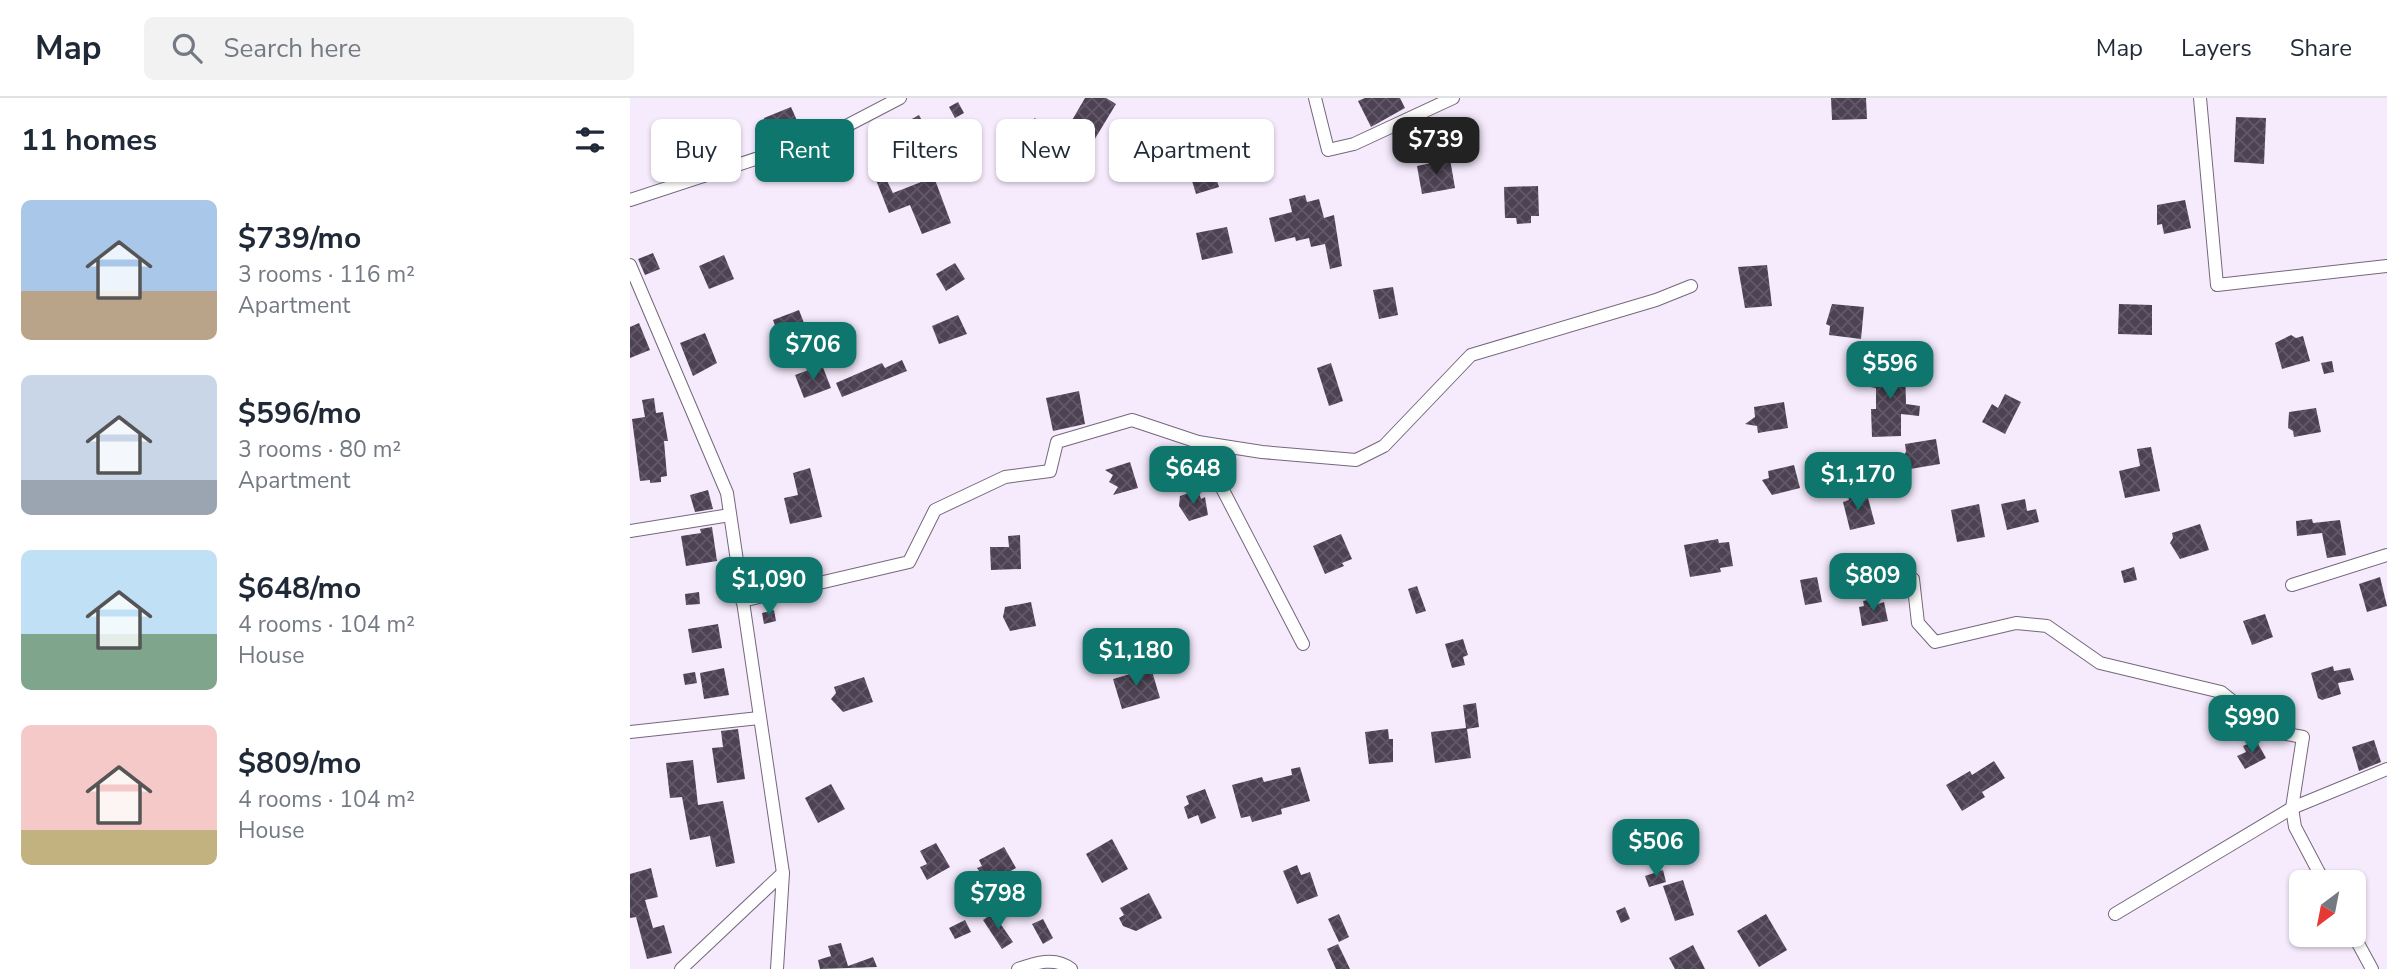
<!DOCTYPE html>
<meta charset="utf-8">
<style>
:root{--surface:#fff;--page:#f2f2f3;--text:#1f2937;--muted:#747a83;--line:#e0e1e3;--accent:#0f766e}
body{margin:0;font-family:"Nunito Sans",sans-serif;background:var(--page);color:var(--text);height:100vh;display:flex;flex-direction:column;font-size:26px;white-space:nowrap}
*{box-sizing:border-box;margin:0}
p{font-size:23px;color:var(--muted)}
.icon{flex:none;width:38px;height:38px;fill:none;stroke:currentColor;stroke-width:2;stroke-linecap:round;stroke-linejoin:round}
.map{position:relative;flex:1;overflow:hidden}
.side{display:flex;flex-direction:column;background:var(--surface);width:630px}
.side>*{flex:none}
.banner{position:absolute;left:21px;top:21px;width:665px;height:63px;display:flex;gap:14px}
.needle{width:46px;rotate:212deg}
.controls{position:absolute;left:1659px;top:772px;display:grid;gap:14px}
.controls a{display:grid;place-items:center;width:77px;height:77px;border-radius:10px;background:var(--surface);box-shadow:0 2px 5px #0004;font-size:35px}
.price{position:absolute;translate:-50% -60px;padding:0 16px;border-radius:14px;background:var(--accent);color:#fff;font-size:23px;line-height:46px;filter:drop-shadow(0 2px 4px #0008)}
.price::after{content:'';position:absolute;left:50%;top:42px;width:21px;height:16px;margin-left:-10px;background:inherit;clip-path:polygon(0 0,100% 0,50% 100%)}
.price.on{background:#222;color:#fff}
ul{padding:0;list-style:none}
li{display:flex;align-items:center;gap:21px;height:175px;padding:0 21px}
li span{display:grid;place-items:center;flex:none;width:196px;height:140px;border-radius:10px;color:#555}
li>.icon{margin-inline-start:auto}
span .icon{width:84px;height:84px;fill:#fffc;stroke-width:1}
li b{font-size:30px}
h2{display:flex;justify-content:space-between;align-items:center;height:84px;padding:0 21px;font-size:30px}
.tag{padding:0 24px;border-radius:10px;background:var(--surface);box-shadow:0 2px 5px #0004;font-size:24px;line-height:63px}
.tag.on{background:var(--accent);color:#fff}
header{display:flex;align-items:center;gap:42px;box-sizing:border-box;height:98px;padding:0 35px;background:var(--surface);border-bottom:2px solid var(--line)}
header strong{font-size:33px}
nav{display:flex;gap:38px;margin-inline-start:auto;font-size:24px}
.search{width:490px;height:63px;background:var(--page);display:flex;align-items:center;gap:18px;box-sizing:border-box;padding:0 24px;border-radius:10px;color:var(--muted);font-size:26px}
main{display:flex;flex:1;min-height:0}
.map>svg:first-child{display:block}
.building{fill:url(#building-cross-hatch)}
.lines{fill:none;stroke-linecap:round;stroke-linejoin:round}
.minor-casing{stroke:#74677b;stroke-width:14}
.minor{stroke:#fff;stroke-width:12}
</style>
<header>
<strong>Map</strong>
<div class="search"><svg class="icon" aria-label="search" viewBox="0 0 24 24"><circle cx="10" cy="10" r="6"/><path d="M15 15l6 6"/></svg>Search here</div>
<nav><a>Map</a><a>Layers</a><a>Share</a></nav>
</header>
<main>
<section class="side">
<h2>11 homes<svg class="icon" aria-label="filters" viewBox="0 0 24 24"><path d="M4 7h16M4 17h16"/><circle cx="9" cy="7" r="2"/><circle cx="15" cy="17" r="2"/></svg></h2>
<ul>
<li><span style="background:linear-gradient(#a9c7e8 65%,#b9a48a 0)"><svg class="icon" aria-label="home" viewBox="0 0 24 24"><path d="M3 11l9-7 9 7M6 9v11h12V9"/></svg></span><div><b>$739/mo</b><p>3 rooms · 116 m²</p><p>Apartment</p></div></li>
<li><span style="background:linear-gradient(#c9d6e8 75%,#9aa5b1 0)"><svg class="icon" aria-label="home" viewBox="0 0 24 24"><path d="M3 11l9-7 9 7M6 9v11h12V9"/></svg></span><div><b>$596/mo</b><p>3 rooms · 80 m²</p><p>Apartment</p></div></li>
<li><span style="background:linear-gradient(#bfe0f5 60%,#7fa58c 0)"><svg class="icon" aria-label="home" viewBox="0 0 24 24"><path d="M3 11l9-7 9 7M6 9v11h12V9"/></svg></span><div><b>$648/mo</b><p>4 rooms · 104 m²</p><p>House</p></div></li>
<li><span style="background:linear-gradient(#f6c9c9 75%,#c2b280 0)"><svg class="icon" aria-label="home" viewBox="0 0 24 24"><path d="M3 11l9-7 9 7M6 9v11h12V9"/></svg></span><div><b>$809/mo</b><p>4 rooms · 104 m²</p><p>House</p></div></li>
</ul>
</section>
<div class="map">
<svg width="1757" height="871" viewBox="0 0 1757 871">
<defs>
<pattern id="building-cross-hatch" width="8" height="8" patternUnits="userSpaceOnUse" patternTransform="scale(1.75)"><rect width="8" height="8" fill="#4d4254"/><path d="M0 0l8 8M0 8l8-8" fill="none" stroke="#625968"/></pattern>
</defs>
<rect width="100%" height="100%" fill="#f6ebfd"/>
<g class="building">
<polygon points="455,0 476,0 486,6 463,44 438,29"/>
<polygon points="735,0 770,0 775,10 741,29 728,3"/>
<polygon points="1201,0 1236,0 1237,21 1202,22"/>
<polygon points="328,4 334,15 325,20 319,9"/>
<polygon points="161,9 173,36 144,46 134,40 132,30 134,20"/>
<polygon points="289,17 303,44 279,56 269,56 273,48 264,31"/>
<polygon points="1606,19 1636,20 1634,66 1604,64"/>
<polygon points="405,20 418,37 412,42 425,58 401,77 383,55 398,43 390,32"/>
<polygon points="820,61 825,90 792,96 787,68"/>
<polygon points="582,67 589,89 566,96 559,73"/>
<polygon points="254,77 263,95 304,79 321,125 292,136 280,107 259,115 246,82"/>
<polygon points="908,88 909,118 901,118 901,125 887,126 886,120 875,120 874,89"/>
<polygon points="675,97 677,104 689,101 694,120 704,117 712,168 700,171 695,146 681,149 679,140 666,143 665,139 645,144 639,120 662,114 659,101"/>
<polygon points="1555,102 1561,130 1534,136 1532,126 1527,127 1527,107"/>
<polygon points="597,129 603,155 572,162 566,135"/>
<polygon points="23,155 30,171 15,177 8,161"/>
<polygon points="94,157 104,181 79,191 69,168"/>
<polygon points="325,165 335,181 316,193 306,176"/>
<polygon points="1137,167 1142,208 1115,210 1108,169"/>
<polygon points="763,189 768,217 749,221 743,192"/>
<polygon points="1202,206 1234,209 1231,241 1199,237 1200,228 1196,226"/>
<polygon points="1489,206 1522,207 1522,237 1488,236"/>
<polygon points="169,212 177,233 151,243 143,222"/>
<polygon points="328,217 337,236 309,246 302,228"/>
<polygon points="9,225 20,252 0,260 0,229"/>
<polygon points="75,235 87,265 63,278 50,245"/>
<polygon points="1661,237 1666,240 1673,238 1680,263 1652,271 1645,245"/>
<polygon points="272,262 277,273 212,299 206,285 252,265 255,270"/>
<polygon points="1702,263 1704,274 1694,276 1691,265"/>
<polygon points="701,265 713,303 699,308 687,270"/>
<polygon points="192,267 201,290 174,300 165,277"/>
<polygon points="1275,268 1276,306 1290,308 1289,318 1271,316 1271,338 1242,339 1241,311 1246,311 1246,290 1240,289 1238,281 1244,279 1244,269"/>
<polygon points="449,293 455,326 423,333 416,300"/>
<polygon points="1375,296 1391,304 1375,336 1352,324 1362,306 1368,310"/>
<polygon points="24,300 26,315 33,314 38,343 34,343 37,378 31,379 31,384 20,385 20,382 10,383 2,321 15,319 12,302"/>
<polygon points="1154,304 1158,330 1128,335 1127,328 1115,326 1125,319 1124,309"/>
<polygon points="1686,310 1691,334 1664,339 1663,333 1658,330 1659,314"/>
<polygon points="1306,341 1310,366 1280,371 1278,363 1270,362 1276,354 1275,346"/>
<polygon points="1521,349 1530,393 1495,400 1489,373 1510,368 1507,351"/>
<polygon points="500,364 508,390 483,397 488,389 479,384 483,377 475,372"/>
<polygon points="1164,367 1170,390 1142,397 1132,382 1139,380 1138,373"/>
<polygon points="180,370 192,419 160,426 154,400 168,397 163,375"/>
<polygon points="78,392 83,411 65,414 60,397"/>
<polygon points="568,392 571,401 575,399 578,417 559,423 549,408 550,398"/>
<polygon points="1231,395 1233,401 1238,400 1245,426 1220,432 1213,404 1219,402 1218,398"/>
<polygon points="1395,401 1397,413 1406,411 1409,424 1377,432 1371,406"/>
<polygon points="1349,406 1355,439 1327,444 1321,412"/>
<polygon points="1682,421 1683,425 1710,422 1716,457 1697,460 1692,435 1667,438 1666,423"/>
<polygon points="1570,426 1579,452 1550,461 1540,445 1543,440 1542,435"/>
<polygon points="82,429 87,463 56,468 51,438 71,435 70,431"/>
<polygon points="711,436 722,461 712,465 714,468 695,476 683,448"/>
<polygon points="390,437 391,471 361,472 360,449 379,449 378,438"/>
<polygon points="1088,441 1089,445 1099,444 1103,468 1090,470 1091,474 1060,479 1054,447"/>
<polygon points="1504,469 1507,482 1494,485 1491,473"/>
<polygon points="1187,479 1192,504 1175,507 1170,482"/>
<polygon points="1750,479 1757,508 1737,514 1729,486"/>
<polygon points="787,488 796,513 786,516 778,491"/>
<polygon points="69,494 70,506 56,507 55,496"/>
<polygon points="1247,500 1248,506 1254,504 1258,523 1232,528 1229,509 1234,508 1233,503"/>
<polygon points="401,504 406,528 380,533 373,519 375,509"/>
<polygon points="144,512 146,523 134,526 132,515"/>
<polygon points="1635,516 1643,539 1622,547 1613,523"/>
<polygon points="88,526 92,550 62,555 58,531"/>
<polygon points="833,541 838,557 833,559 835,567 822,570 815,546"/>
<polygon points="1703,568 1704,573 1720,570 1724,582 1708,585 1711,596 1692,602 1688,600 1681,575"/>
<polygon points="94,570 99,597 74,601 70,575"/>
<polygon points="521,570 530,600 492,611 483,581"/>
<polygon points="65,574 67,585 55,587 53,576"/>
<polygon points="234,579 243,604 213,614 201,601 206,595 204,589"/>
<polygon points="846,605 849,629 837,631 841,660 805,665 801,634 836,630 833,607"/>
<polygon points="108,631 115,681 87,685 82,650 93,649 91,633"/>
<polygon points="758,631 759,641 763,641 763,664 739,666 735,634"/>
<polygon points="1626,642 1636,660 1615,671 1607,658 1616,654 1613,648"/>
<polygon points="1744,642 1751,664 1729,673 1722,649"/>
<polygon points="63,662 68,707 93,703 105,765 86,769 80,738 60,742 52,699 40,700 36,665"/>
<polygon points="1364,663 1375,680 1352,694 1355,699 1332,713 1316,687 1340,673 1342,677"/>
<polygon points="670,669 680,703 651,711 652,716 622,724 620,718 611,720 602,687 632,679 634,684 662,677 661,671"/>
<polygon points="201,686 215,711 188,725 175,700"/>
<polygon points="575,691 586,720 571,726 568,717 558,721 554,709 559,706 556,698"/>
<polygon points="482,741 498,771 472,785 456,756"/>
<polygon points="306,745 320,769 297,782 290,769 297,766 290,753"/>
<polygon points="374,749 386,770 361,784 357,777 353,779 347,770 352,768 349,762"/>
<polygon points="667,767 671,777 680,774 688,798 667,806 653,773"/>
<polygon points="21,770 28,799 15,802 23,830 34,827 42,855 17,861 6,819 0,820 0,776"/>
<polygon points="1033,772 1036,784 1019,789 1015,778"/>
<polygon points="1053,782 1064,817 1045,823 1033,788"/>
<polygon points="519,795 532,820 506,833 493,828 489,820 494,817 490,810"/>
<polygon points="995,809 1000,821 991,825 986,813"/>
<polygon points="363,815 383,844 372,851 353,822"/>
<polygon points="709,816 719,839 709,844 698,821"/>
<polygon points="1136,816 1157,852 1129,869 1107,833"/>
<polygon points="413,821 423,840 413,846 402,826"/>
<polygon points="335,822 341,834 325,841 319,830"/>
<polygon points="211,845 218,868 243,859 247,869 190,871 188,862 201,858 198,848"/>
<polygon points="708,846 720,871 706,871 697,851"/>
<polygon points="1063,847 1075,871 1045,871 1039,860"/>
</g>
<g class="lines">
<defs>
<g id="minor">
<polyline points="685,0 698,52 724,46 823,0"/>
<polyline points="1570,0 1587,187 1757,168"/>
<polyline points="0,102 199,37 270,0"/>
<polyline points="0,167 97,395 153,775 147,871"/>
<polyline points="568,344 632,354 726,362 754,348 841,257 1026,202 1061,188"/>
<polyline points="0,433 100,417"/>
<polyline points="1283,481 1288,525 1305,544 1386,525 1417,528 1470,565 1591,594 1640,633 1673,639 1662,710 1665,729 1694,784"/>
<polyline points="1662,487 1757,457"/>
<polyline points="112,503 279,464 305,412 375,379 420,373 427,344 502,322 568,344 673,546"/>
<polyline points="0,634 129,620"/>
<polyline points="1485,816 1662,710 1757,671"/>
<polyline points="1723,836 1742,871"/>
<polyline points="51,871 153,775"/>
<path d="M388 871C405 865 425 858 441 871"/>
</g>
</defs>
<use href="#minor" class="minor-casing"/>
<use href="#minor" class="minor"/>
</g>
</svg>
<div class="controls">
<a><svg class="needle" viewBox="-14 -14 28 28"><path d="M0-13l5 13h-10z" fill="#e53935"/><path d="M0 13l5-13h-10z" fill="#747a83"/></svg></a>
</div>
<b class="price on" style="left:806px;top:79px">$739</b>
<b class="price" style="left:183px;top:284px">$706</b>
<b class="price" style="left:1260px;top:303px">$596</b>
<b class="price" style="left:563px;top:408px">$648</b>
<b class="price" style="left:1228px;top:414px">$1,170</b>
<b class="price" style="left:1243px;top:515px">$809</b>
<b class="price" style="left:139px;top:519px">$1,090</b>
<b class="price" style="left:506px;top:590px">$1,180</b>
<b class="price" style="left:1622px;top:657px">$990</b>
<b class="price" style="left:1026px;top:781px">$506</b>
<b class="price" style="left:368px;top:833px">$798</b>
<div class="banner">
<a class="tag">Buy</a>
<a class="tag on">Rent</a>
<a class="tag">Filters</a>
<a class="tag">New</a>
<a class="tag">Apartment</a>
</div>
</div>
</main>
